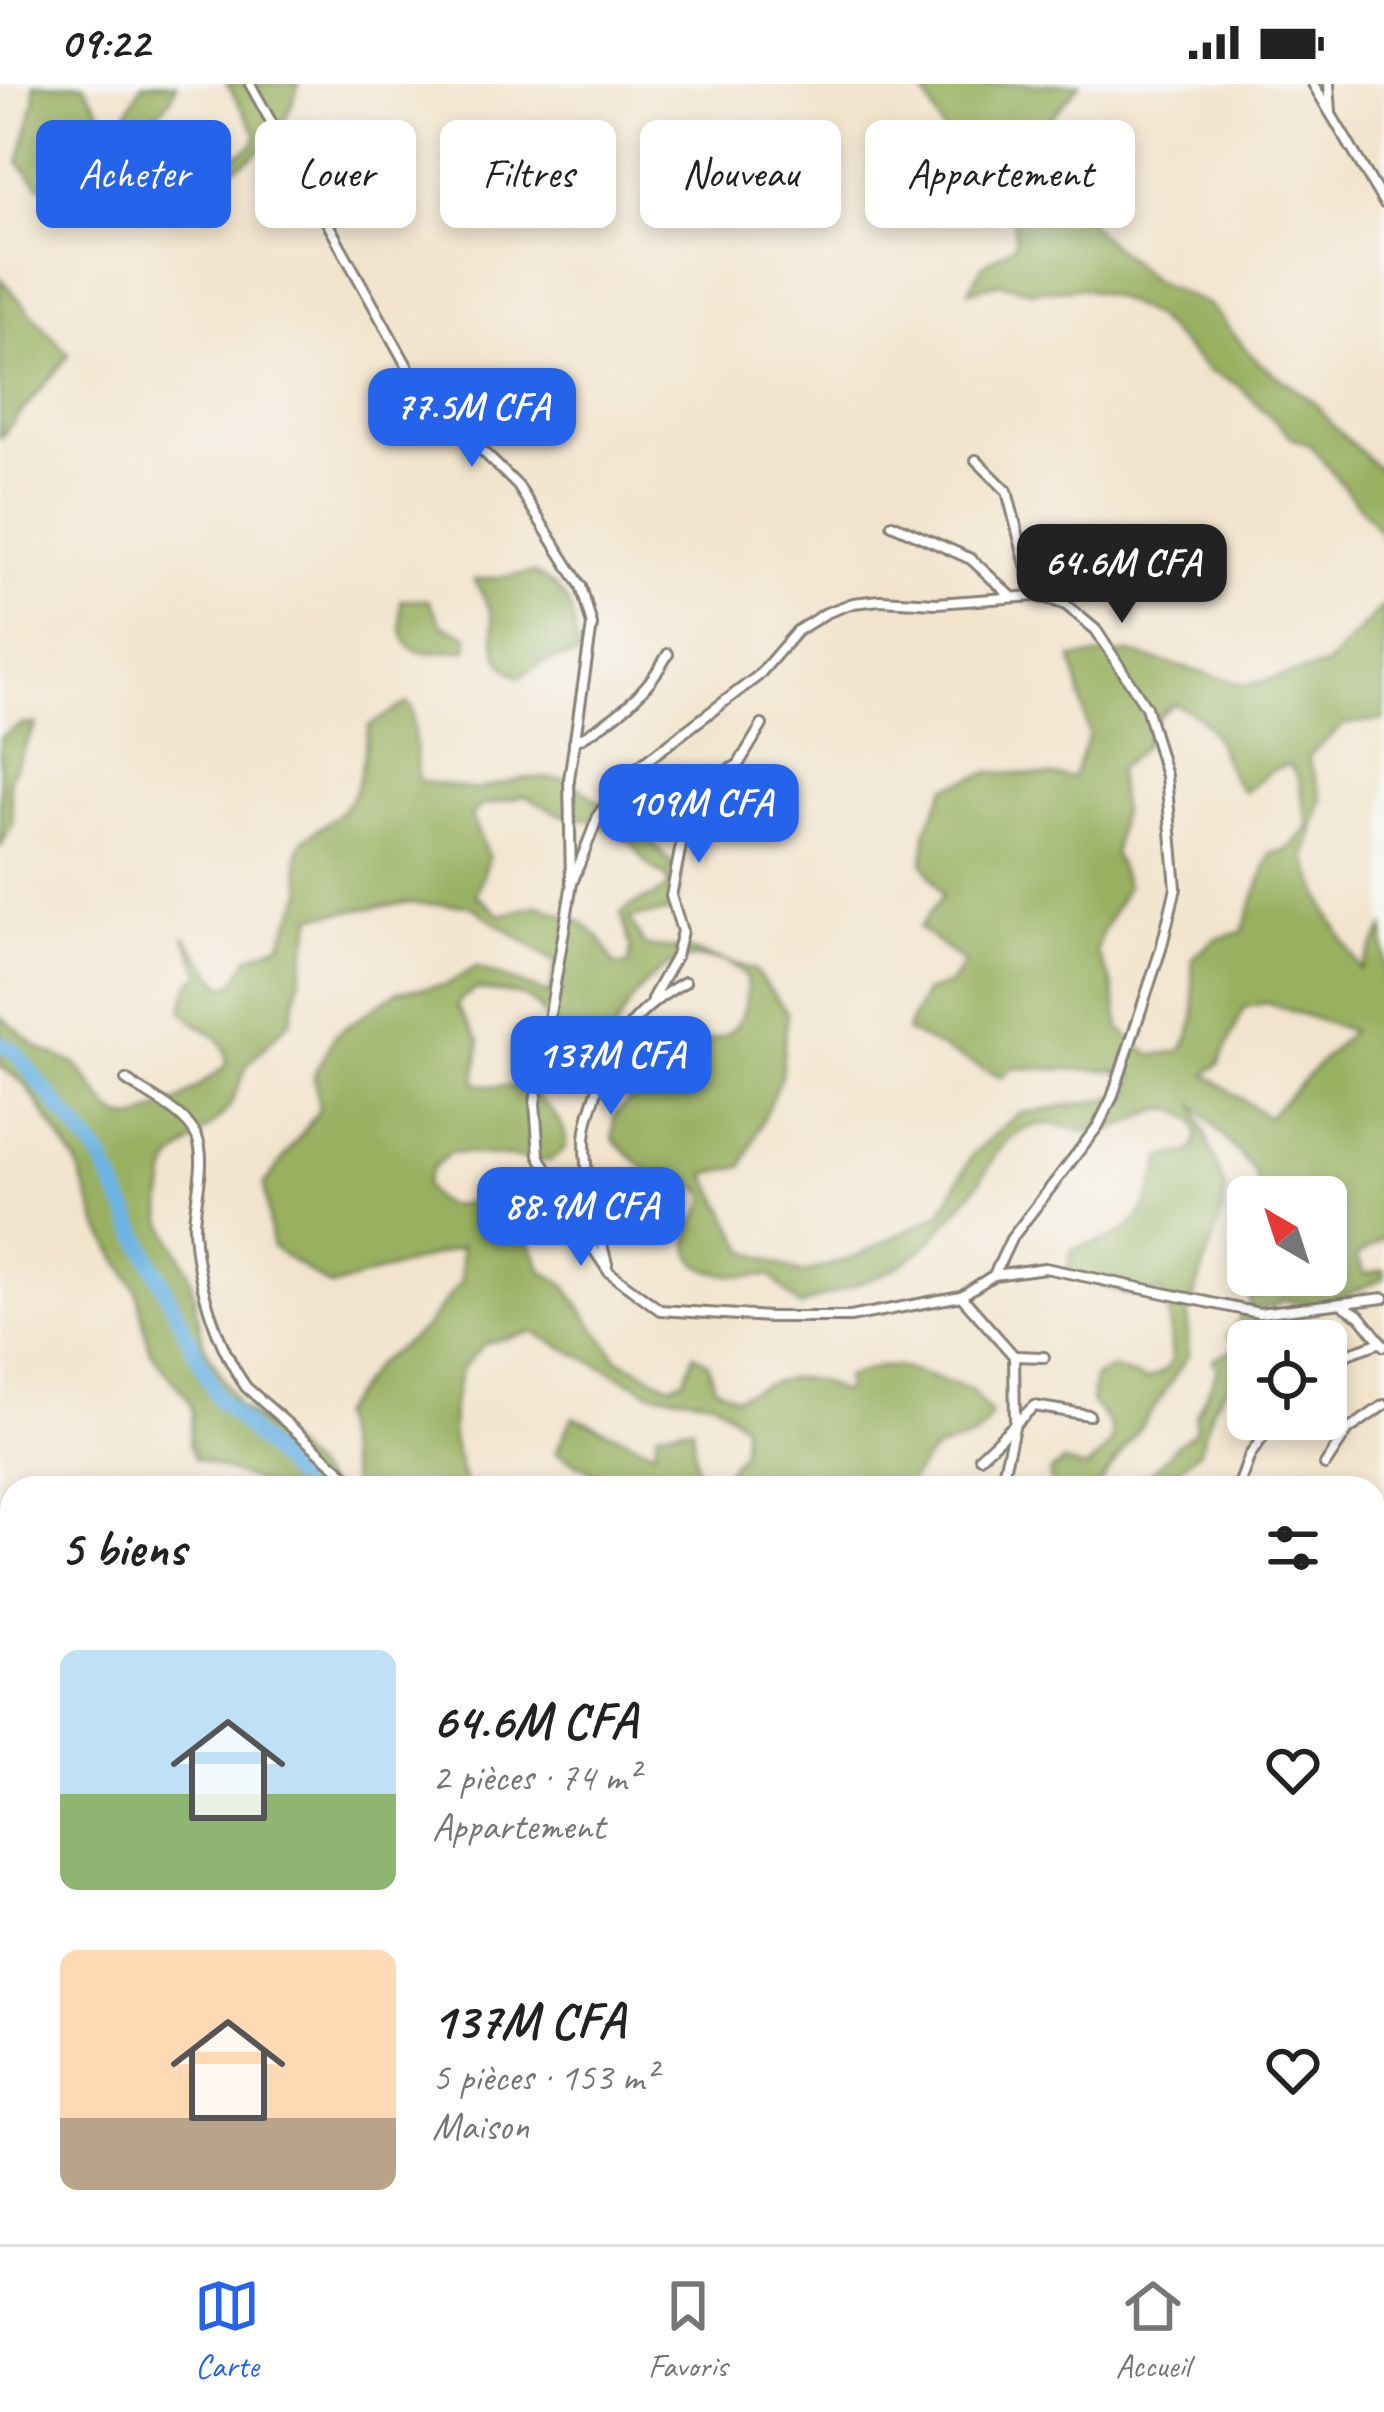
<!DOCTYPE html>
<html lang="fr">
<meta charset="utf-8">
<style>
:root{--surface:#fff;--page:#f2f2f2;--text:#222;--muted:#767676;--line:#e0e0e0;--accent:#2563eb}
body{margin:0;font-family:Caveat,sans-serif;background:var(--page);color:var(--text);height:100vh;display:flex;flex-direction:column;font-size:45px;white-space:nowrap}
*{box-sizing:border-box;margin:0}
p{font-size:39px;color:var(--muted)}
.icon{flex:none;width:66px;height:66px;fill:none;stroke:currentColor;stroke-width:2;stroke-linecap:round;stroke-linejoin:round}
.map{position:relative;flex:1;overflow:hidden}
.side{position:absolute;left:0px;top:1392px;width:1386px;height:768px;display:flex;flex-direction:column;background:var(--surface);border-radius:36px 36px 0 0;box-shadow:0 6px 18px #0003}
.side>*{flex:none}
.top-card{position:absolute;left:36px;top:36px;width:1314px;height:108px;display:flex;gap:24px}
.needle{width:78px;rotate:321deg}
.controls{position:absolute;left:1227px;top:1092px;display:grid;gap:24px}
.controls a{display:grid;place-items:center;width:120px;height:120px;border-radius:18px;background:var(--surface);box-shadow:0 6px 18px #0003;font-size:60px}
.price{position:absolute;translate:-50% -102px;padding:0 27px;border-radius:24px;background:var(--accent);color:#fff;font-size:39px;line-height:78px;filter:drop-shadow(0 3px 6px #0008)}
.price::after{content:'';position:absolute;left:50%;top:72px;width:36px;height:27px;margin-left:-18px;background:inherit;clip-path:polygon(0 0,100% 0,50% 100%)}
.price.on{background:#222;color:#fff}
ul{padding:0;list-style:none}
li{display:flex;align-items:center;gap:36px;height:300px;padding:0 60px}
li span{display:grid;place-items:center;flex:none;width:336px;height:240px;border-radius:18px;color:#555}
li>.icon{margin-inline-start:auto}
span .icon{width:144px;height:144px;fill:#fffc;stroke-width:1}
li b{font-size:51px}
h2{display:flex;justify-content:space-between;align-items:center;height:144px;padding:0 60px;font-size:51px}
.tag{padding:0 42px;border-radius:18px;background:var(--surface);box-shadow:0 6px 18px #0003;font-size:42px;line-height:108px}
.tag.on{background:var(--accent);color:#fff}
.status{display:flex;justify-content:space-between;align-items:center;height:84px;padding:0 60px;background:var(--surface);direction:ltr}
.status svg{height:33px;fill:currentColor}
.menu{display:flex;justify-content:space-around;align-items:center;height:168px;border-top:3px solid var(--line);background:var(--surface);font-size:33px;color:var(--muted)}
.menu a{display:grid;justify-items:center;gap:6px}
.menu .on{color:var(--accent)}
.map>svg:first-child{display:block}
.forest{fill:#98b060;stroke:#5a663e;stroke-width:3;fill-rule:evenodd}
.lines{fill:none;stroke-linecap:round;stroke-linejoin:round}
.river{stroke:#6cb4e4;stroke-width:16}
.minor-casing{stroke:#878074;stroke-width:14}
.tertiary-casing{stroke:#878074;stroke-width:15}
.minor{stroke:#fff;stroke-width:8}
.tertiary{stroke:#fff;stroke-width:9}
</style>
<div class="status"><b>09:22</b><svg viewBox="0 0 49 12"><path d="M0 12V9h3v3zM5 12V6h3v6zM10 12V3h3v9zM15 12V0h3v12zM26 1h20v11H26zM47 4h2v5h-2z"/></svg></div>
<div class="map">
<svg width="1384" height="2160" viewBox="0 0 1384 2160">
<rect width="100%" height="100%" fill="#f6f6f2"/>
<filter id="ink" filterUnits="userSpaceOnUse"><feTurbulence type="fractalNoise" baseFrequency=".00833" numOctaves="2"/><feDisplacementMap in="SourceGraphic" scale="24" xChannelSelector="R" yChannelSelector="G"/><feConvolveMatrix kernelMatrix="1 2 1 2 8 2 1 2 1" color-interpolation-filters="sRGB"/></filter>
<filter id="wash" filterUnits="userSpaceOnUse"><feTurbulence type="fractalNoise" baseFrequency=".004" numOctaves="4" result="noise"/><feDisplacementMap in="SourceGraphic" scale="48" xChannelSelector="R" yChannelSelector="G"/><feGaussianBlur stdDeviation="2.7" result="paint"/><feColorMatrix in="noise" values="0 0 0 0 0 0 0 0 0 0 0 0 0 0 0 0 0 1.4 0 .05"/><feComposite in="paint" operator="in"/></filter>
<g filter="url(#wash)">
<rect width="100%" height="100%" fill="#f2e4cc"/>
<g class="forest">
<path d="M34 0H84L106 36 123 35 142 0H176C169 33 142 34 117 46 108 51 99 57 91 63L103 82 132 91 151 69 200 66 238 71 253 61 257 50 227 0H299C288 37 275 60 241 80 170 121 114 85 40 102L19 79 35 14Z"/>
<path d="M920 0H1080L1042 44 1047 74 1098 149 1154 197 1209 221 1257 277 1315 319 1333 342 1384 390V453L1310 361 1294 355 1236 300 1208 287 1153 232 1111 212 1081 204 1032 207 1000 199 969 207 982 182 1015 160C1017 142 1002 83 985 74 977 71 963 71 954 69Z"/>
<polygon points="0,194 69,271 0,354"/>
<path d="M533 489C574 509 573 529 578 572L546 577 520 593C491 579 497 561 492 533 489 520 481 508 474 496Z"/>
<path d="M401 516H429L442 541 468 552 467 566C414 571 399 576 401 516Z"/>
<path d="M1384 521V636L1344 640 1308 673 1322 714 1306 774 1327 827 1360 885 1384 845V1154L1357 1172 1365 1190 1384 1186V1194L1319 1223 1283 1216 1270 1224 1250 1225 1249 1215 1258 1191H1326V1113H1261L1255 1088 1194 1020 1226 1107 1218 1142 1188 1230V1271L1157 1320 1096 1404H1052L1049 1388 1063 1378 1086 1384C1119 1358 1120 1348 1091 1318L1095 1293 1112 1284 1146 1296C1176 1286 1172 1275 1170 1248 1168 1230 1172 1223 1161 1208L1125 1211 1068 1186 1071 1167C1084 1160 1096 1160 1109 1155 1146 1142 1152 1108 1162 1074L1191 1068C1198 1058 1201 1044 1191 1035 1163 1010 1136 1042 1106 1047 1071 1053 1055 1027 1017 1050 997 1063 991 1081 978 1100 965 1119 946 1139 931 1157 899 1193 842 1202 800 1223L771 1192C742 1193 677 1196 691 1146 695 1132 705 1129 707 1111L687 1095H656L613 1055 614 1032 638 1008 664 961C717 959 751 955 746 893 735 880 721 875 704 874 663 871 635 908 618 940 611 953 610 962 600 973 541 982 561 929 524 913 511 907 490 908 476 905L461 915 457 922 480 957 475 998C492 1006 506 999 522 1004 539 1010 574 1044 564 1065 563 1068 552 1075 549 1077L451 1068 432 1084 425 1100C439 1131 460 1122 486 1111L500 1116 525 1148 543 1187 564 1200 617 1274 670 1301 685 1294 694 1270 708 1279 715 1302 736 1313C778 1294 800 1284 841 1308L846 1305 845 1293 879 1283H898L970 1305 991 1331C976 1365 963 1352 936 1366 923 1374 915 1393 904 1404H774L764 1397 737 1404H714L742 1367 743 1340 713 1316 651 1308 533 1248 485 1259 461 1285 453 1321 452 1356 466 1404H353L337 1331 375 1281 425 1244 461 1197V1163L331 1203 272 1163 264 1101 319 1026 314 990 335 951 398 907 446 901 476 883 550 911 556 879 471 822 406 819 313 832 291 936 248 980 230 1022 220 1034 173 1076 166 1091 162 1123 163 1137 189 1188 204 1262 238 1322 283 1356 331 1404H273L195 1374 189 1359 193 1328 188 1315 150 1267 136 1206 98 1141 77 1080 25 1000 0 982V932L39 964 77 981 111 1027 123 1034 137 1035 179 1017 226 982C230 947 199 950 182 926L190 898 202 890 184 851 223 902 235 899 249 873 280 860 304 806C282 740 322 758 350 716 362 698 364 663 369 642L407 619 412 624 418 697 476 706 527 694 569 695 654 761 681 790 674 827 629 834 645 862 692 867 754 886 787 928 781 992 743 1082 706 1090 746 1166 802 1190 857 1172 941 1129 972 1071 1018 1030 1131 1011 1134 991 1107 986 1013 984 1002 994 906 947 925 908 950 900 964 879 919 844 943 811 923 779 927 744 946 703 991 688 1073 693 1089 651 1072 574 1130 569 1247 601 1326 582ZM1174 620C1227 638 1214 680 1244 708L1272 686 1289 680 1298 693 1309 743 1288 766 1271 769 1242 848 1215 855 1193 874C1188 913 1206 929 1181 967L1154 971 1138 963 1120 944 1112 899 1097 869 1101 851 1127 802 1114 770 1121 727 1117 687 1144 662 1159 631ZM525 712 561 731 590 736 632 759 647 780 667 794 669 802C654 816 636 815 621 829L631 864 629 881H614L600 854 581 838 539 821 501 831 476 811 489 774 471 731 482 722ZM1267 919 1351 947 1267 1033 1206 990 1219 980 1245 923Z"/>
<polygon points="36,640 9,695 13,739 0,764 0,653 21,641"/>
<path d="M1241 1232 1264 1237 1258 1257H1248V1273L1213 1322 1200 1366 1158 1404H1134C1160 1387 1167 1364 1195 1348L1196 1331 1217 1287 1213 1275 1239 1263 1228 1252Z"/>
<polygon points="573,1332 654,1367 658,1347 692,1342 697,1397 693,1404 632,1404 623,1393 595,1390 556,1368"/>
<polygon points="12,1633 12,1919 0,1926 0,1635 8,1637"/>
<polygon points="1374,1850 1384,1852 1384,1905 1374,1909"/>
<polygon points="254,2148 343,2148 350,2160 278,2160 276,2150"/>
<polygon points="929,2148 1243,2148 1247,2152 1234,2160 920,2160"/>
</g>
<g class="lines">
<g class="river">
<polyline points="0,959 14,967 101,1074 218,1314 305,1404"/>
<polyline points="1035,2148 1037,2160"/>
</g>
</g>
</g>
<g filter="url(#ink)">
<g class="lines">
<defs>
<g id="minor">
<polyline points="250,0 411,289 437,322 518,402 581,502 592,541 569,695 571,798"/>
<polyline points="1313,0 1384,119"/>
<polyline points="1329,0 1331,28"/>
<polyline points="976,376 1007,407 1034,512"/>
<polyline points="892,440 971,475 1012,513"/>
<path d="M574 658C616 635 645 611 668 570"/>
<polyline points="652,915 676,872 682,847 671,812 683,751 707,697 738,681 762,641"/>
<path d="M126 996C147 1011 186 1028 197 1053 208 1080 193 1118 194 1146 197 1198 216 1260 246 1303L360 1404"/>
<path d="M607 1180C597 1141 585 1100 585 1059 585 1040 592 1022 598 1004 614 954 639 923 685 898"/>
<polyline points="994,1191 1011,1155 1098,1042 1112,1014 1161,865 1176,804 1166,692 1146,623 1096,546 1066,521 1049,515 1034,512 937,519 880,516 853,519 826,529 797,547 758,592 629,690 599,730 572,799 535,1019 539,1071 570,1130 609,1188 660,1226 770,1233 850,1233 961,1212 994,1191 1045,1184 1259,1229 1384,1214"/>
<polyline points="961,1212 1014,1272 1015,1339 1000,1404"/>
<polyline points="1344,1222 1360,1232 1384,1262"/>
<polyline points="1014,1272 1044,1273"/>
<polyline points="1326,1285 1350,1269 1381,1258"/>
<polyline points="980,1373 1034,1322 1089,1331"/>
<polyline points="1325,1381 1348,1346 1384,1321"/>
<polyline points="1238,1404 1250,1371 1276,1335"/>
<polyline points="0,1551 12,1555"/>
<polyline points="1374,1647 1384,1648"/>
</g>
<g id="tertiary">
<polyline points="0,1539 12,1532"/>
<polyline points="1374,1716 1384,1714"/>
</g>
</defs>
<use href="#minor" class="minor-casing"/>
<use href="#tertiary" class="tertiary-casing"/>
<use href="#minor" class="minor"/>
<use href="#tertiary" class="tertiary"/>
</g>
</g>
</svg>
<div class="controls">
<a><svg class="needle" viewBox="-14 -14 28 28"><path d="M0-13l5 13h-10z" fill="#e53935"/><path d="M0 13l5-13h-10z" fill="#767676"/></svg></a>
<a><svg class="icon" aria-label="locate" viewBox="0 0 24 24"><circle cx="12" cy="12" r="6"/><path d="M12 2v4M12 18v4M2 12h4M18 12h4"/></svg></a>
</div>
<b class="price" style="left:472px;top:386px">77.5M CFA</b>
<b class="price on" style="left:1122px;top:542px">64.6M CFA</b>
<b class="price" style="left:699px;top:782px">109M CFA</b>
<b class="price" style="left:611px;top:1034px">137M CFA</b>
<b class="price" style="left:581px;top:1185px">88.9M CFA</b>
<div class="top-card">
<a class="tag on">Acheter</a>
<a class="tag">Louer</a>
<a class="tag">Filtres</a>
<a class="tag">Nouveau</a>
<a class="tag">Appartement</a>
</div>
<section class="side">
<h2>5 biens<svg class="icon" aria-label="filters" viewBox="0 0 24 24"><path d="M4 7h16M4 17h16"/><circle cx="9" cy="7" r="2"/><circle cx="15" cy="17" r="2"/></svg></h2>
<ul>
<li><span style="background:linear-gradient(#bfe0f5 60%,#8fb573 0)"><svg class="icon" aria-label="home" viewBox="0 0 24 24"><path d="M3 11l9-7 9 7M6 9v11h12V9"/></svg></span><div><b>64.6M CFA</b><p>2 pièces · 74 m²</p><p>Appartement</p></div><svg class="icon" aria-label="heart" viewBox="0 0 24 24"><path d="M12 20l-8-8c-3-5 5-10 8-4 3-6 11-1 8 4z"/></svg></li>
<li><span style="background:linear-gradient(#ffd9b3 70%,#b9a48a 0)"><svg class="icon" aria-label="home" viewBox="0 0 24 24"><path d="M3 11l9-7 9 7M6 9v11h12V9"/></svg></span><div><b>137M CFA</b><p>5 pièces · 153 m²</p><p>Maison</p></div><svg class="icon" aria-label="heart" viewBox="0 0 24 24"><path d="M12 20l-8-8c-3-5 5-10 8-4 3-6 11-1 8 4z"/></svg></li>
</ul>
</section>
</div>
<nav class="menu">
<a class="on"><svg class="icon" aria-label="map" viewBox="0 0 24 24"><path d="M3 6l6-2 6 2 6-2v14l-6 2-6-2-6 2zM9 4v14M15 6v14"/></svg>Carte</a>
<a><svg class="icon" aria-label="saved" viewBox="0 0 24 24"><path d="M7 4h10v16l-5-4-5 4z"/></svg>Favoris</a>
<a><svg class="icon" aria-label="home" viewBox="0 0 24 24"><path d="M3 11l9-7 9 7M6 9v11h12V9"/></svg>Accueil</a>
</nav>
